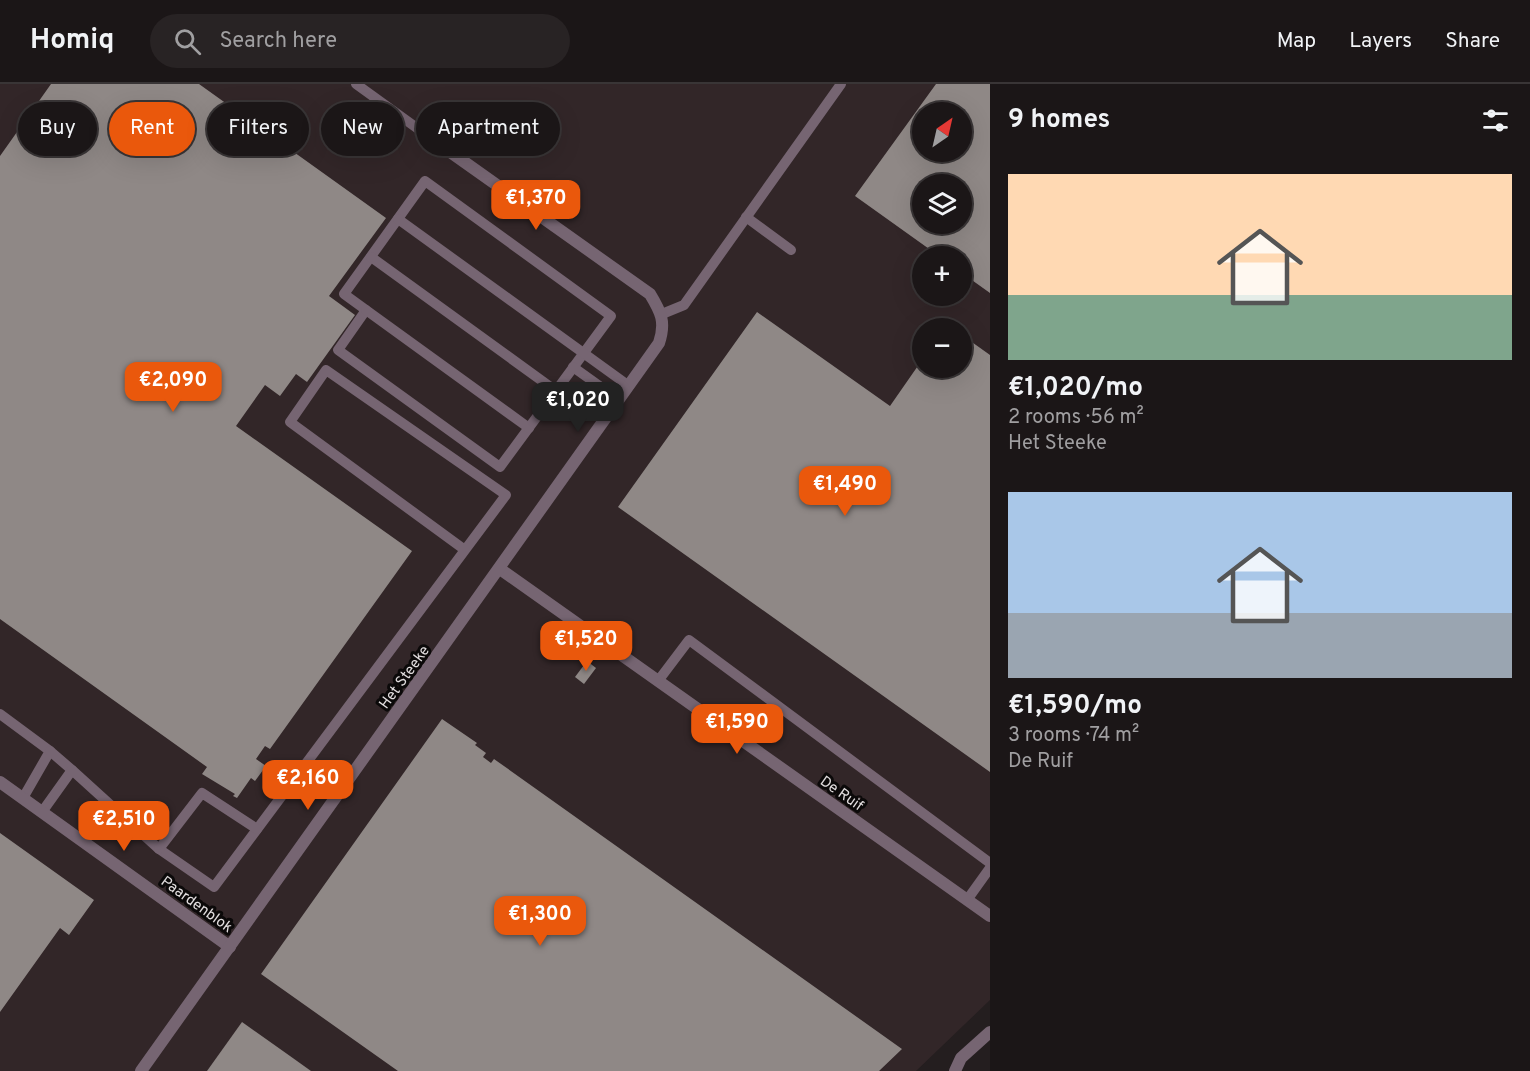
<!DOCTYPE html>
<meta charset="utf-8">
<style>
:root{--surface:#1b1617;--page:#282324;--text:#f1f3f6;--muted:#a09fa1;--line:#393536;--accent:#ea580c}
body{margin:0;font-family:Overpass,sans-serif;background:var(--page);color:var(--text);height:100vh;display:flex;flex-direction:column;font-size:22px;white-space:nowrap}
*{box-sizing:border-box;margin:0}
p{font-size:20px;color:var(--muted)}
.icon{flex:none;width:33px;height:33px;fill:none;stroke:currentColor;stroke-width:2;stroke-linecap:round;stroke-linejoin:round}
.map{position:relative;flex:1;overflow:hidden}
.drawer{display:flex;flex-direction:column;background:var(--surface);width:540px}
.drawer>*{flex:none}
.top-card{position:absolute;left:18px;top:18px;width:570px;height:54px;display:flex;gap:12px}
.needle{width:39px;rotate:34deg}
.controls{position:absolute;left:912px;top:18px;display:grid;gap:12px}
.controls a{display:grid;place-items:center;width:60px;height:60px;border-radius:50%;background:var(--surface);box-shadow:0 6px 24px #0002,0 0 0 2px var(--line);font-size:30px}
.price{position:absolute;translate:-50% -51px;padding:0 14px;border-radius:12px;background:var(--accent);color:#fff;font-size:20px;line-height:39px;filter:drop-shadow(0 2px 3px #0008)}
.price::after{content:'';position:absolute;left:50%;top:36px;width:18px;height:14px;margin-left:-9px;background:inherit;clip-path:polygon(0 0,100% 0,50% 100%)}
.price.selected{background:#222;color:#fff}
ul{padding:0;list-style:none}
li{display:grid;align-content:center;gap:12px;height:318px;padding:0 18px}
li span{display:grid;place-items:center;height:186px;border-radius:0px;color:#555}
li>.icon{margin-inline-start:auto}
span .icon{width:108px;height:108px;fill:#fffc;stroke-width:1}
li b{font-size:26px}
h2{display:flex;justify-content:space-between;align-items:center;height:72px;padding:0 18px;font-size:26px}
.chip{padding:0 21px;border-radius:27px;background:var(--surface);box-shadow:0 6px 24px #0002,0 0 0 2px var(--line);font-size:21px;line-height:54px}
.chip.selected{background:var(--accent);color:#fff}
header{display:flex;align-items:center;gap:36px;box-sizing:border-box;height:84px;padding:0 30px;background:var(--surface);border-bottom:2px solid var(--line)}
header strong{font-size:28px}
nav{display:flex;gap:33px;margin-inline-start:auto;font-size:21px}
.search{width:420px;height:54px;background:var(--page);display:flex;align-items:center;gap:15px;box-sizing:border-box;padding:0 21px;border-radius:33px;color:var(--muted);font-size:22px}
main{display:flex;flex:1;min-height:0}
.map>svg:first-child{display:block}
.built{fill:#322628;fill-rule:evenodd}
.building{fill:#8f8886;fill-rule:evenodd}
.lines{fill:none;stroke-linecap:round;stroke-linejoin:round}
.lane{stroke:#766572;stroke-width:10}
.street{stroke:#766572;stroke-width:12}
.labels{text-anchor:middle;stroke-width:6;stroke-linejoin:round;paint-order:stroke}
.street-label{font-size:15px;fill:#e1ddde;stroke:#0b0909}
</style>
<header>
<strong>Homiq</strong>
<div class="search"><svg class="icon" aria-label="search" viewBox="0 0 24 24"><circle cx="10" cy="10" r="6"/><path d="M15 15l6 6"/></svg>Search here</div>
<nav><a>Map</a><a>Layers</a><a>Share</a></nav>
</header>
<main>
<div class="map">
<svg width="990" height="987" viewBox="0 0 990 987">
<rect width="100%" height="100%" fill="#241e1f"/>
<path class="built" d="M0 0H990V916L916 987H0ZM922 28H962V68H922ZM922 100H962V140H922ZM922 172H962V212H922ZM922 244H962V284H922Z"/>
<g class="building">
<polygon points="51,0 199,0 386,134 329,212 355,231 307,298 296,290 280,312 265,301 236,342 412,467 270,665 265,662 256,675 266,682 255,697 251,694 237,714 233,712 235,710 202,690 207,683 0,535 0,72"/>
<path d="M936 0H990V209L962 189V172H939L855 112ZM922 28H962V68H922ZM922 100H962V140H922Z"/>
<polygon points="757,228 890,322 922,276 922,284 962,284 962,251 990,271 990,688 618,423"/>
<polygon points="587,577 596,584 584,600 575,593"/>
<polygon points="442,635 477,659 475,661 486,669 483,673 491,679 494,675 902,965 879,987 398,987 261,890"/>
<polygon points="0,749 94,816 69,851 60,844 0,928"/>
<polygon points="242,938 290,972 311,987 207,987"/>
</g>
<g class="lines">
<g class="lane">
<polyline points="356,0 439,60"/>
<polygon points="425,97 611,232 500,383 338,266 366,226 344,210"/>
<polyline points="746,133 791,166"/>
<polyline points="398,135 629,302"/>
<polyline points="371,173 556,307"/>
<polyline points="366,226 529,344"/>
<polyline points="662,230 684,221 841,0"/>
<polyline points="573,283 619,316"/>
<polyline points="658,597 689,556 990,779"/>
<polyline points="0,630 50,667 23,714"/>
<polyline points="50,667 72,686"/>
<polyline points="42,728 72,686 159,765 214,803 465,466 506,411 326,286 290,338 465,466"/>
<polyline points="159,765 202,709 257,745"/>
<polyline points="967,816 990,784"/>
</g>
<g class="street">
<polyline points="500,485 990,832"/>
<polyline points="0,698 230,863"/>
<path d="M141 987 659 259C666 238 661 228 650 210L439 60"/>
<polyline points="955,987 961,974 990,948"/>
</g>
</g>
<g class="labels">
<g class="street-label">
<text transform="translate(404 593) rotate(-54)" y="5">Het Steeke</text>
<text transform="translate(842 709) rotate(35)" y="5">De Ruif</text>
<text transform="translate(197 820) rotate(36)" y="5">Paardenblok</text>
</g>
</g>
</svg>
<div class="controls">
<a><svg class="needle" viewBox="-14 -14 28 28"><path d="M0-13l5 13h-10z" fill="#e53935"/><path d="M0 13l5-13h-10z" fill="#a09fa1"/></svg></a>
<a><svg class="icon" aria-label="layers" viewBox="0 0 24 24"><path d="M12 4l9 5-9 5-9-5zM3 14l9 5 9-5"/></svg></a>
<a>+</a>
<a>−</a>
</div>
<b class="price" style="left:536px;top:147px">€1,370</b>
<b class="price" style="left:173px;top:329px">€2,090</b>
<b class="price selected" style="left:578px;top:349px">€1,020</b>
<b class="price" style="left:845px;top:433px">€1,490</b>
<b class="price" style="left:586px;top:588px">€1,520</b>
<b class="price" style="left:737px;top:671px">€1,590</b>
<b class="price" style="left:308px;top:727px">€2,160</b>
<b class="price" style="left:124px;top:768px">€2,510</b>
<b class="price" style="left:540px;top:863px">€1,300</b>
<div class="top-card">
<a class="chip">Buy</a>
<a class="chip selected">Rent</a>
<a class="chip">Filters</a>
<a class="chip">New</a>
<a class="chip">Apartment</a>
</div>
</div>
<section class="drawer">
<h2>9 homes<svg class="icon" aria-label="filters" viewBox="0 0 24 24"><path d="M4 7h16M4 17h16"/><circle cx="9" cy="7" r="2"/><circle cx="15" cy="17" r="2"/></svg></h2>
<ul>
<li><span style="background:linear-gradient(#ffd9b3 65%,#7fa58c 0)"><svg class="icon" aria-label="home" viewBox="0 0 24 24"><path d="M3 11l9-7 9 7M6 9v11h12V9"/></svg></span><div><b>€1,020/mo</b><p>2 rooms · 56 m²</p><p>Het Steeke</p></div></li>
<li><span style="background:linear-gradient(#a9c7e8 65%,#9aa5b1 0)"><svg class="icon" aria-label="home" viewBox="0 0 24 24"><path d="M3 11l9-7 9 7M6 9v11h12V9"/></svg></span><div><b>€1,590/mo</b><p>3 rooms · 74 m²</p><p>De Ruif</p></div></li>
</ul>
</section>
</main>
